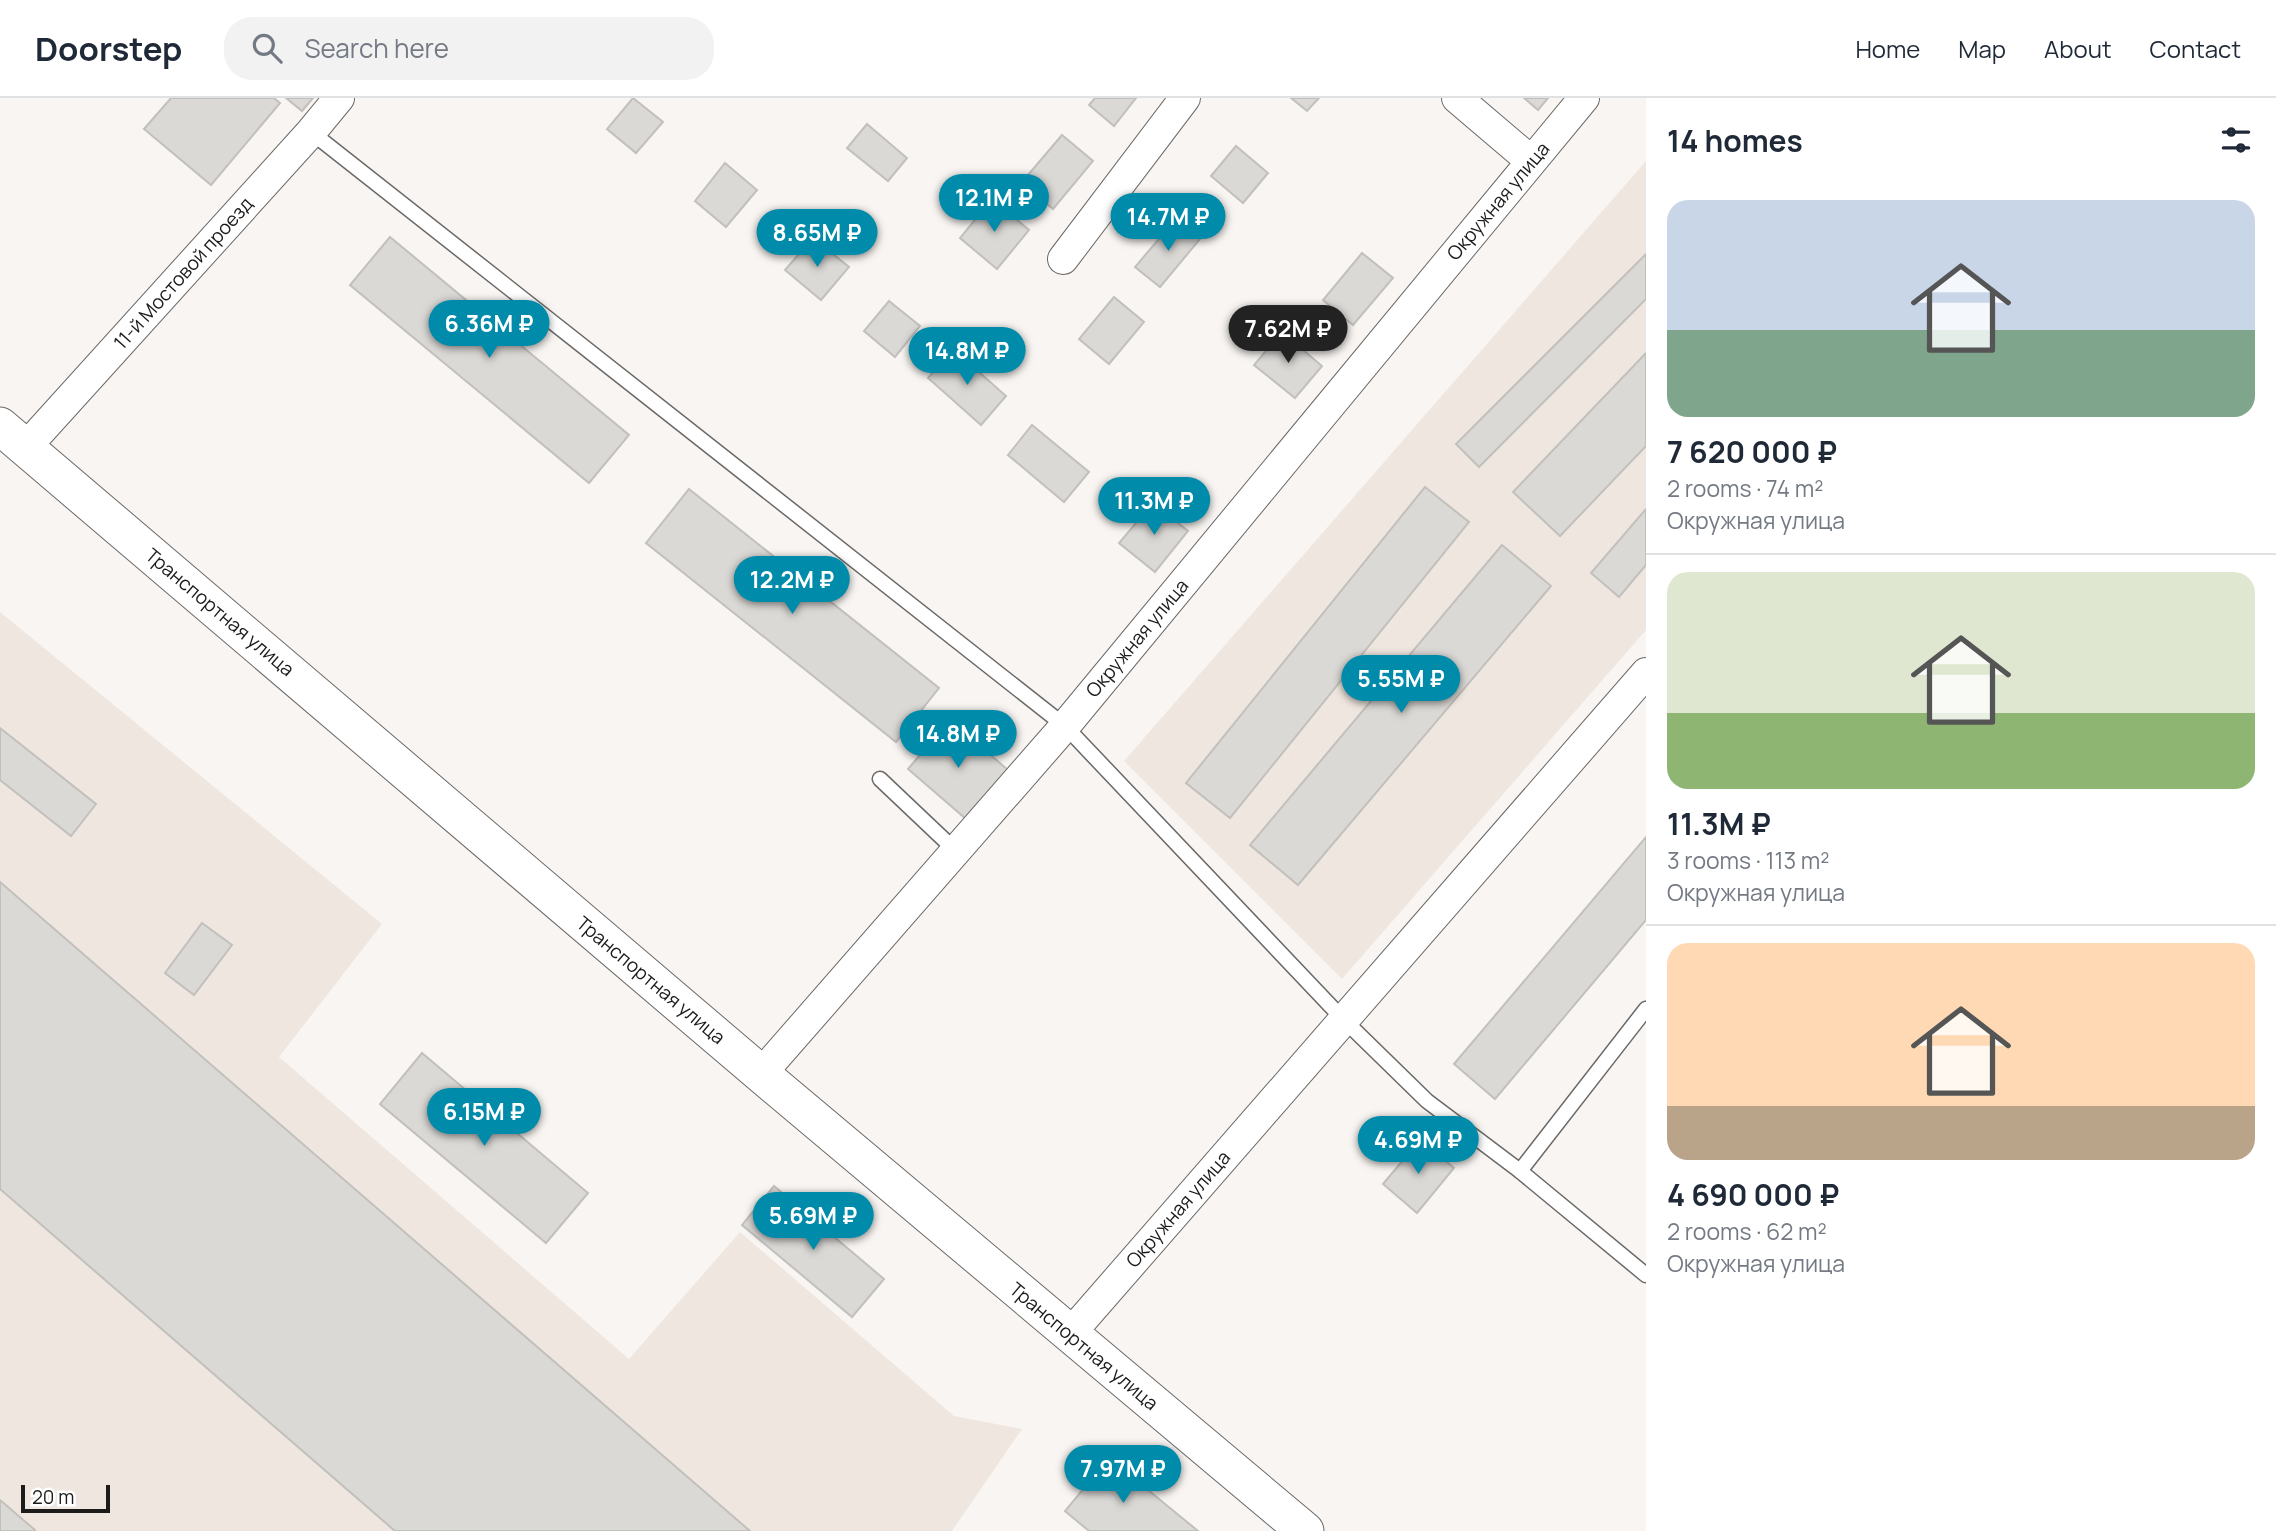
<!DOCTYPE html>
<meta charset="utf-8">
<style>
:root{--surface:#fff;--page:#f2f2f3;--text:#1f2937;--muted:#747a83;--line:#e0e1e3;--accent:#018baa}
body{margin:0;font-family:Manrope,sans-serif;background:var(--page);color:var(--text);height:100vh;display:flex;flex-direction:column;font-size:26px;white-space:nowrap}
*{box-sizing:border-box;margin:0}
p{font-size:23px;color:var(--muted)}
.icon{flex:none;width:38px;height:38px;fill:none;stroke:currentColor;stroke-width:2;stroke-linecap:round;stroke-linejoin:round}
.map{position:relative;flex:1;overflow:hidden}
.side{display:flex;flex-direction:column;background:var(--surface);width:630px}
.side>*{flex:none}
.scale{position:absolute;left:21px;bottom:18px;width:89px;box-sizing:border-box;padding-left:7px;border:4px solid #1c1b1a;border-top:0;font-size:19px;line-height:24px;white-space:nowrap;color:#1c1b1a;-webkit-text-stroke:5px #fff;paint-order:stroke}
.price{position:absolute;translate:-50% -60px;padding:0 16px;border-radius:24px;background:var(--accent);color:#fff;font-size:23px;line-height:46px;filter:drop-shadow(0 2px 4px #0008)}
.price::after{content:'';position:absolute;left:50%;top:42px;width:21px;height:16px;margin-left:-10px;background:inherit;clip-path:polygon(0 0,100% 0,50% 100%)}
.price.on{background:#222;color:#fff}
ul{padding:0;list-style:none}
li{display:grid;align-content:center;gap:14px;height:371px;padding:0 21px}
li+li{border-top:2px solid var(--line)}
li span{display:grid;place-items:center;height:217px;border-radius:21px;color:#555}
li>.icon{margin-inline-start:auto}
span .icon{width:126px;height:126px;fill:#fffc;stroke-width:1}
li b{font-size:30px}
h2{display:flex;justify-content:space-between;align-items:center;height:84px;padding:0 21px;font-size:30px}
header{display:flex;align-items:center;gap:42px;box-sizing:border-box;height:98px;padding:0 35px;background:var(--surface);border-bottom:2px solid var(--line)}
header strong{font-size:33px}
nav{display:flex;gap:38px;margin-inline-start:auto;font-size:24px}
.search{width:490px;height:63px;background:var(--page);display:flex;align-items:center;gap:18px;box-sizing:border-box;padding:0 24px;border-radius:28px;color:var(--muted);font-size:26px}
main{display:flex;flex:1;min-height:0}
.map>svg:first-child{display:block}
.built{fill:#efe7df}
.building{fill:#dbd9d6;stroke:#c2c0bd;stroke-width:2}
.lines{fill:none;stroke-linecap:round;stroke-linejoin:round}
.service-casing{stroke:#6b6967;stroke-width:17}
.minor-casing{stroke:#6b6967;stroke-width:32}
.tertiary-casing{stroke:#6b6967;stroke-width:39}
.service{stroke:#fff;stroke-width:14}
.minor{stroke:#fff;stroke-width:30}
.tertiary{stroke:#fff;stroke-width:37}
.labels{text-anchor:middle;stroke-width:5;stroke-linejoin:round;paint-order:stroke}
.street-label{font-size:19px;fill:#1c1b1a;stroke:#fff}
</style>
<header>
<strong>Doorstep</strong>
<div class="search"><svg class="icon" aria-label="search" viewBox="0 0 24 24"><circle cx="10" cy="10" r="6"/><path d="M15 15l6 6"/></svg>Search here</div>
<nav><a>Home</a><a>Map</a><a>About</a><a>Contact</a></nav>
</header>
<main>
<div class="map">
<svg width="1646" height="1433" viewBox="0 0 1646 1433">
<rect width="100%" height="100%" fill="#f8f5f2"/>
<g class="built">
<polygon points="1646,63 1646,532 1342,881 1124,663"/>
<polygon points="0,514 382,826 279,959 629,1261 740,1134 954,1318 1022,1331 952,1433 0,1433"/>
</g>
<g class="building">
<polygon points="171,0 274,0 280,5 211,87 144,31"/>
<polygon points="286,0 313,0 302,13"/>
<polygon points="633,0 663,24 636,55 607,31"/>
<polygon points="1095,0 1136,0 1114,28 1089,7"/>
<polygon points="1291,0 1319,0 1307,13"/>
<polygon points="1524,0 1548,0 1538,12"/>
<polygon points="867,26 907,60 888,83 847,50"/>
<polygon points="1062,37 1093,63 1053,111 1022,84"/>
<polygon points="1236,48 1268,75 1243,105 1211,78"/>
<polygon points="725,65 757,92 726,129 695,103"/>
<polygon points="992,101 1029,132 997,171 960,140"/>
<polygon points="1176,121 1200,141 1160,189 1135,169"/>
<polygon points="390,139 629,337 589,385 350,187"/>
<polygon points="813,140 849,169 821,202 785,172"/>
<polygon points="1362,155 1393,180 1353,227 1323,202"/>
<polygon points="1646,156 1646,201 1479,369 1456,346"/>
<polygon points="1114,199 1144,224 1109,266 1079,241"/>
<polygon points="889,203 920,228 895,259 864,233"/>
<polygon points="1282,234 1322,268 1295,300 1254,267"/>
<polygon points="953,251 1006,298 981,327 928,280"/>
<polygon points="1646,255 1646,348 1560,438 1513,394"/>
<polygon points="1032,327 1089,374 1064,404 1008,357"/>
<polygon points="1425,389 1469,424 1230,720 1186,685"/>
<polygon points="689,391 939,590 896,644 646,445"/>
<polygon points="1153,405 1188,433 1155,474 1119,445"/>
<polygon points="1646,411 1646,467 1619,499 1591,475"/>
<polygon points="1502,447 1551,488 1298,787 1250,747"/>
<polygon points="950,622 1008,672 966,721 908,671"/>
<polygon points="0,630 96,706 71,738 0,682"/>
<polygon points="1646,739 1646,822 1495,1001 1454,966"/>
<polygon points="0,784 750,1433 395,1433 0,1091"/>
<polygon points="202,825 232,847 194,897 165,875"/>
<polygon points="422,955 588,1095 546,1145 380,1006"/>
<polygon points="1420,1042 1454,1070 1417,1115 1383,1086"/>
<polygon points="774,1088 884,1181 852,1219 742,1127"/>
<polygon points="1109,1360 1198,1433 1089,1433 1065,1413"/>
<polygon points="0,1402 35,1432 34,1433 0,1433"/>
</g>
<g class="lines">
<defs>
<g id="service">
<polyline points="311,34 1065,628 1343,921 1427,1003 1520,1073 1646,1177"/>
<polyline points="880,681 956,753"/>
<polyline points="1520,1073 1646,911"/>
</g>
<g id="minor">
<polyline points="1457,0 1531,63"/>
<polyline points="1063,161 1185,0"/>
<polyline points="26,349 311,34 339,0"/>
<polyline points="761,976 1065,628 1584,0"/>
<polyline points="1070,1236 1646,575"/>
</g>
<polyline id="tertiary" points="0,328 761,976 1305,1433"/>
</defs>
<use href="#service" class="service-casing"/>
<use href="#minor" class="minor-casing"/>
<use href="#tertiary" class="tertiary-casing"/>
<use href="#service" class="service"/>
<use href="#minor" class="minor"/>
<use href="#tertiary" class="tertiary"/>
</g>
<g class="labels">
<g class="street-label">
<text transform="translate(1498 103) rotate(-50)" y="7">Окружная улица</text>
<text transform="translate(183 175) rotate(-48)" y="7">11-й Мостовой проезд</text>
<text transform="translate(220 514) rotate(40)" y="7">Транспортная улица</text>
<text transform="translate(1137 540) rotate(-50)" y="7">Окружная улица</text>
<text transform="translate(651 882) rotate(40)" y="7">Транспортная улица</text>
<text transform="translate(1178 1111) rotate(-49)" y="7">Окружная улица</text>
<text transform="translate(1084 1248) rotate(40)" y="7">Транспортная улица</text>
</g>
</g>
</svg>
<div class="scale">20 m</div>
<b class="price" style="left:994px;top:136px">12.1M ₽</b>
<b class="price" style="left:1168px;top:155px">14.7M ₽</b>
<b class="price" style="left:817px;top:171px">8.65M ₽</b>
<b class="price" style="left:489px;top:262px">6.36M ₽</b>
<b class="price on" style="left:1288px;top:267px">7.62M ₽</b>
<b class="price" style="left:967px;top:289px">14.8M ₽</b>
<b class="price" style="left:1154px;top:439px">11.3M ₽</b>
<b class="price" style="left:792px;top:518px">12.2M ₽</b>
<b class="price" style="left:1401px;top:617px">5.55M ₽</b>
<b class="price" style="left:958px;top:672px">14.8M ₽</b>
<b class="price" style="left:484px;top:1050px">6.15M ₽</b>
<b class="price" style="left:1418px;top:1078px">4.69M ₽</b>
<b class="price" style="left:813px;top:1154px">5.69M ₽</b>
<b class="price" style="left:1123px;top:1407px">7.97M ₽</b>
</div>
<section class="side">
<h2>14 homes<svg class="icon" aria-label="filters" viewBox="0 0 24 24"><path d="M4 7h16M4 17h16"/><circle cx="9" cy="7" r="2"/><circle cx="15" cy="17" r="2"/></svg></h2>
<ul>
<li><span style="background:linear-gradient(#c9d6e8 60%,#7fa58c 0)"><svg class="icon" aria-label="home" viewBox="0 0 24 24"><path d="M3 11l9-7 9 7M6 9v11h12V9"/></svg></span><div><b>7 620 000 ₽</b><p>2 rooms · 74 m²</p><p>Окружная улица</p></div></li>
<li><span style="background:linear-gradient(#dfe7d0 65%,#8fb573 0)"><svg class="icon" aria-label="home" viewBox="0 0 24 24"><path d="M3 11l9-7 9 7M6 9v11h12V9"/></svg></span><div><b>11.3M ₽</b><p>3 rooms · 113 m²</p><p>Окружная улица</p></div></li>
<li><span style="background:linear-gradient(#ffd9b3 75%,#b9a48a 0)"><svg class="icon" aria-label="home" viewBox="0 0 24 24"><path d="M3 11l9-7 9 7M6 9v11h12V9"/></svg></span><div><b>4 690 000 ₽</b><p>2 rooms · 62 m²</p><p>Окружная улица</p></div></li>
</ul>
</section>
</main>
